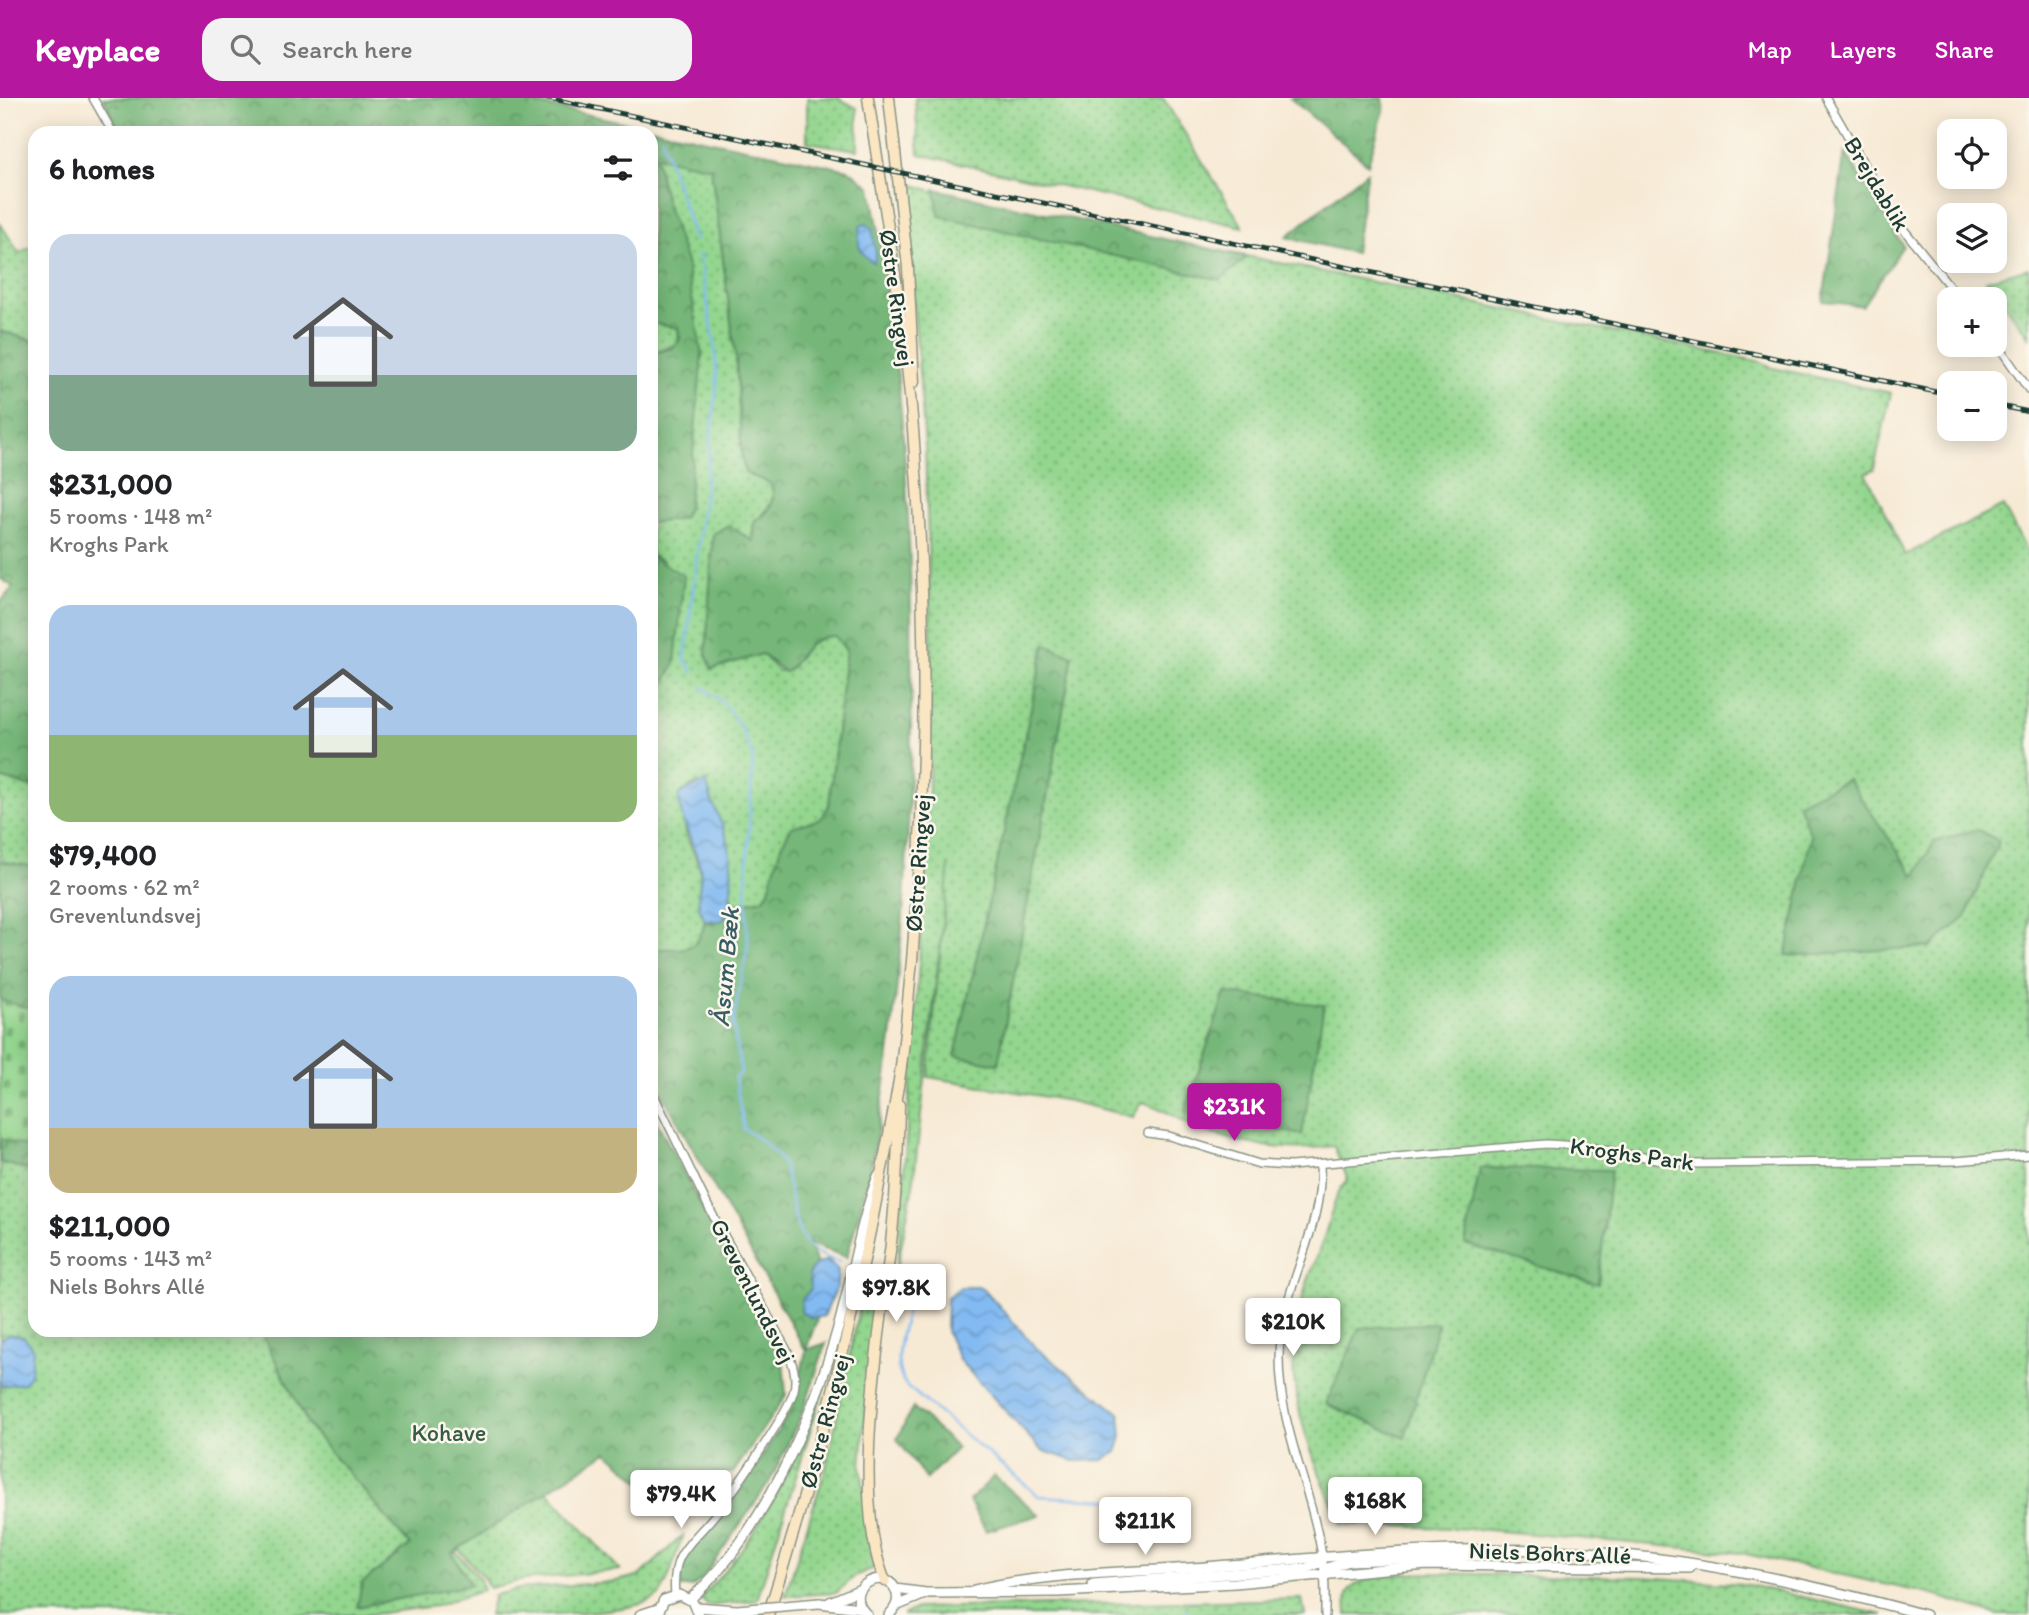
<!DOCTYPE html>
<meta charset="utf-8">
<style>
:root{--surface:#fff;--page:#f2f2f2;--text:#202124;--muted:#757577;--accent:#b5179e}
body{margin:0;font-family:Itim,sans-serif;background:var(--page);color:var(--text);height:100vh;display:flex;flex-direction:column;font-size:26px;white-space:nowrap}
*{box-sizing:border-box;margin:0}
p{font-size:23px;color:var(--muted)}
.icon{flex:none;width:38px;height:38px;fill:none;stroke:currentColor;stroke-width:2;stroke-linecap:round;stroke-linejoin:round}
.map{position:relative;flex:1;overflow:hidden}
.panel{position:absolute;left:28px;top:28px;width:630px;height:1211px;display:flex;flex-direction:column;background:var(--surface);border-radius:21px;box-shadow:0 4px 18px #0003}
.panel>*{flex:none}
.controls{position:absolute;left:1937px;top:21px;display:grid;gap:14px}
.controls a{display:grid;place-items:center;width:70px;height:70px;border-radius:14px;background:var(--surface);box-shadow:0 4px 18px #0003;font-size:35px}
.price{position:absolute;translate:-50% -60px;padding:0 16px;border-radius:7px;background:#fff;color:#222;font-size:23px;line-height:46px;filter:drop-shadow(0 2px 4px #0008)}
.price::after{content:'';position:absolute;left:50%;top:42px;width:21px;height:16px;margin-left:-10px;background:inherit;clip-path:polygon(0 0,100% 0,50% 100%)}
.price.selected{background:var(--accent);color:#fff}
ul{padding:0;list-style:none}
li{display:grid;align-content:center;gap:14px;height:371px;padding:0 21px}
li span{display:grid;place-items:center;height:217px;border-radius:21px;color:#555}
li>.icon{margin-inline-start:auto}
span .icon{width:126px;height:126px;fill:#fffc;stroke-width:1}
li b{font-size:30px}
h2{display:flex;justify-content:space-between;align-items:center;height:84px;padding:0 21px;font-size:30px}
header{display:flex;align-items:center;gap:42px;box-sizing:border-box;height:98px;padding:0 35px;background:var(--accent);color:#fff}
header strong{font-size:33px}
nav{display:flex;gap:38px;margin-inline-start:auto;font-size:24px}
.search{width:490px;height:63px;background:var(--page);display:flex;align-items:center;gap:18px;box-sizing:border-box;padding:0 24px;border-radius:21px;color:var(--muted);font-size:26px}
.map>svg:first-child{display:block}
.grass{fill:url(#grass-dots);stroke:#598a61;stroke-width:2}
.forest{fill:url(#forest-crowns);stroke:#4a7a56;stroke-width:2}
.cemetery{fill:url(#cemetery-stones);stroke:#598a61;stroke-width:2}
.water{fill:url(#water-waves);stroke:#507c93;stroke-width:2}
.lines{fill:none;stroke-linecap:round;stroke-linejoin:round}
.stream{stroke:#82baf2;stroke-width:2.5}
.minor-casing{stroke:#8b9484;stroke-width:10}
.tertiary-casing{stroke:#8b9484;stroke-width:12}
.secondary-casing{stroke:#8b9484;stroke-width:13}
.minor{stroke:#fff;stroke-width:7}
.tertiary{stroke:#fff;stroke-width:9}
.secondary{stroke:#fbe6c4;stroke-width:10}
.rail-casing{stroke:#1f3d34;stroke-width:5}
.rail{stroke:#fbf7ec;stroke-width:2.5;stroke-dasharray:8;stroke-linecap:butt}
.tertiary-bridge-casing{stroke:#8b9484;stroke-width:12;stroke-linecap:butt}
.tertiary-bridge{stroke:#fff;stroke-width:9}
.labels{text-anchor:middle;stroke-width:5;stroke-linejoin:round;paint-order:stroke}
.street-label{font-size:24px;fill:#1f3d34;stroke:#fbf7ec}
.park-label{font-size:24px;fill:#365c46;stroke:#fbf7ec}
.water-label{font-size:26px;font-style:italic;fill:#385c64;stroke:#fbf7ec}
</style>
<header>
<strong>Keyplace</strong>
<div class="search"><svg class="icon" aria-label="search" viewBox="0 0 24 24"><circle cx="10" cy="10" r="6"/><path d="M15 15l6 6"/></svg>Search here</div>
<nav><a>Map</a><a>Layers</a><a>Share</a></nav>
</header>
<div class="map">
<svg width="2029" height="1517" viewBox="0 0 2029 1517">
<defs>
<pattern id="grass-dots" width="8" height="8" patternUnits="userSpaceOnUse" patternTransform="scale(1.75)"><rect width="8" height="8" fill="#93d68e"/><path d="M2 2h.1M6 6h.1" fill="none" stroke="#77af75" stroke-width="1.8" stroke-linecap="round"/></pattern>
<pattern id="forest-crowns" width="20" height="18" patternUnits="userSpaceOnUse" patternTransform="scale(1.75)"><rect width="20" height="18" fill="#76b779"/><path d="M2 6a3 3 0 1 1 6 0M12 15a3 3 0 1 1 6 0" fill="none" stroke="#609664"/></pattern>
<pattern id="cemetery-stones" width="16" height="16" patternUnits="userSpaceOnUse" patternTransform="scale(1.75)"><rect width="16" height="16" fill="#93d68e"/><path d="M2 7V4a2 2 0 0 1 4 0v3zM10 15v-3a2 2 0 0 1 4 0v3z" fill="#77af75"/></pattern>
<pattern id="water-waves" width="16" height="10" patternUnits="userSpaceOnUse" patternTransform="scale(1.75)"><rect width="16" height="10" fill="#82baf2"/><path d="M0 5q4-4 8 0t8 0" fill="none" stroke="#6a98c5"/></pattern>
</defs>
<rect width="100%" height="100%" fill="#fbf7ec"/>
<filter id="ink" filterUnits="userSpaceOnUse"><feTurbulence type="fractalNoise" baseFrequency=".0143" numOctaves="2"/><feDisplacementMap in="SourceGraphic" scale="14" xChannelSelector="R" yChannelSelector="G"/><feConvolveMatrix kernelMatrix="1 2 1 2 8 2 1 2 1" color-interpolation-filters="sRGB"/></filter>
<filter id="wash" filterUnits="userSpaceOnUse"><feTurbulence type="fractalNoise" baseFrequency=".00686" numOctaves="4" result="noise"/><feDisplacementMap in="SourceGraphic" scale="28" xChannelSelector="R" yChannelSelector="G"/><feGaussianBlur stdDeviation="1.57" result="paint"/><feColorMatrix in="noise" values="0 0 0 0 0 0 0 0 0 0 0 0 0 0 0 0 0 1.4 0 .05"/><feComposite in="paint" operator="in"/></filter>
<g filter="url(#wash)">
<rect width="100%" height="100%" fill="#f7ead5"/>
<g class="grass">
<polygon points="807,0 838,0 857,10 858,52 807,44"/>
<polygon points="915,0 1163,0 1243,129 919,56"/>
<path d="M655 58 711 69 736 261 742 361 750 378C791 381 770 411 753 427V443L713 436 706 556 712 571 762 556 778 573H788C801 556 811 537 835 538L846 552 829 707 821 722 780 751 768 795 763 801 731 807 728 743 711 708 707 689 697 685 679 696 687 739 700 770V812L705 822C699 858 682 850 651 851V592L664 586 663 463 651 458V425L683 420 702 257Z"/>
<path d="M904 84 940 95 1762 264 1773 270 1891 295 1874 371 1866 375 1905 457 2003 408 2029 457V1517H1998L1930 1496 1741 1455 1477 1431 1341 1426C1315 1368 1285 1298 1295 1234 1299 1200 1314 1168 1325 1136 1332 1117 1333 1096 1348 1082L1334 1048C1285 1055 1235 1046 1191 1027 1174 1019 1159 1008 1142 1004L1133 1019 1070 1003 928 979 949 767 913 1088 897 1169 928 740 931 541 925 348Z"/>
<polygon points="0,125 19,155 35,147 35,243 0,233"/>
<polygon points="2029,170 2029,239 1986,182"/>
<polygon points="651,225 678,230 679,245 651,256"/>
<polygon points="0,680 35,690 35,769 0,763"/>
<polygon points="0,1064 35,1074 35,1232 260,1232 310,1330 410,1447 362,1485 470,1487 451,1455 455,1453 480,1481 483,1492 436,1508 366,1517 0,1517"/>
<polygon points="866,1178 881,1181 870,1255 861,1369 874,1470 855,1478 836,1495 785,1498 827,1366"/>
<path d="M824 1289 757 1502 708 1508 700 1500C761 1439 792 1368 824 1289Z"/>
<polygon points="547,1393 620,1472 524,1482 489,1490 484,1480 458,1451"/>
<path d="M684 1436C675 1453 671 1483 659 1497 640 1517 523 1517 489 1517L494 1497 519 1491 613 1484 641 1477Z"/>
<path d="M1484 1476 1644 1479 1744 1486 1883 1517H1347C1347 1511 1345 1501 1348 1495 1361 1469 1456 1476 1484 1476Z"/>
<polygon points="1302,1501 1305,1517 903,1517 917,1510"/>
</g>
<g class="forest">
<path d="M103 0H509L849 72 871 89C904 266 914 448 911 628 909 770 899 914 874 1054 867 1089 856 1125 847 1159L809 1146 827 1193 806 1252 826 1245 803 1313 771 1382 702 1481 692 1489H681L680 1466 715 1427 750 1378 793 1308 806 1253 651 976V851C682 850 699 857 705 822L714 825 729 816 731 807 763 801 768 795 780 751 791 729 821 721 829 707 846 552 835 538C811 537 801 556 788 573L784 574 762 556 712 571 706 556 713 436 728 427 753 443 755 422C771 416 777 400 770 385L745 375 742 361 736 261 711 70 655 58 666 105 686 164 702 257 688 410 683 420 651 425V256L673 250 680 241 678 230 651 225V35H119Z"/>
<polygon points="1290,0 1383,0 1384,12 1368,66"/>
<polygon points="1845,54 1903,148 1862,208 1823,203"/>
<polygon points="1367,74 1355,155 1286,139"/>
<polygon points="935,91 1247,159 1220,182 939,118"/>
<polygon points="0,233 35,243 35,690 0,680 0,505 13,489 0,480"/>
<polygon points="651,458 684,478 675,565 664,586 651,592"/>
<polygon points="1045,546 1073,558 998,966 955,958"/>
<polygon points="1848,681 1915,778 1934,744 1977,731 1999,743 1965,820 1930,849 1786,858 1811,738 1798,705"/>
<polygon points="0,763 35,769 35,1074 0,1064"/>
<polygon points="1225,895 1324,907 1302,1037 1185,1014"/>
<polygon points="651,1013 783,1262 786,1297 733,1375 698,1375 679,1408 661,1401 607,1354 452,1455 471,1487 357,1509 362,1485 410,1447 310,1330 260,1232 651,1232"/>
<polygon points="1480,1070 1611,1072 1598,1186 1465,1146"/>
<polygon points="1438,1225 1405,1340 1326,1306 1359,1230"/>
<polygon points="913,1309 957,1350 926,1381 897,1341"/>
<polygon points="994,1378 1039,1417 986,1433 969,1403"/>
</g>
<polygon class="cemetery" points="0,902 35,912 35,1051 0,1041"/>
<g class="water">
<path d="M866 126 872 130 876 156 874 165C858 156 856 144 861 127Z"/>
<path d="M707 683C709 705 723 723 728 744 732 763 735 809 722 823L705 822C691 797 704 790 700 769 695 747 678 719 679 696Z"/>
<polygon points="828,1162 838,1172 837,1189 824,1218 812,1220 801,1214 802,1202 811,1191 809,1176 816,1166"/>
<polygon points="961,1189 978,1189 986,1193 1035,1249 1120,1316 1122,1339 1117,1354 1103,1362 1074,1363 1041,1352 960,1263 946,1233 947,1199"/>
<polygon points="9,1236 24,1239 33,1251 31,1275 24,1285 0,1288 0,1241"/>
</g>
<g class="lines">
<g class="stream">
<polyline points="661,39 695,142"/>
<polyline points="693,574 685,562 717,287 715,248 699,157"/>
<path d="M702 589 724 605 741 630 753 658 746 790 748 847 733 924 741 975 735 979 744 1031C760 1041 773 1050 783 1066 786 1071 785 1076 787 1082 797 1119 792 1153 840 1164"/>
<path d="M901 1178 911 1185C911 1215 884 1265 908 1289L1039 1398 1142 1404 1169 1420 1181 1445"/>
<polyline points="1186,1512 1187,1517"/>
</g>
</g>
</g>
<g filter="url(#ink)">
<g class="lines">
<defs>
<g id="minor">
<polyline points="93,0 113,35"/>
<polyline points="1826,0 1896,122 1960,201"/>
<polyline points="1995,243 2029,292"/>
<path d="M651 991 709 1110 789 1256C793 1268 797 1279 794 1292 789 1314 730 1399 713 1419 689 1448 671 1455 675 1497"/>
<path d="M1148 1035 1169 1038 1259 1066 1291 1068 1546 1046C1596 1047 1643 1061 1692 1066L1955 1063 2029 1057"/>
<path d="M1320 1068C1324 1133 1279 1192 1279 1260 1279 1330 1312 1391 1322 1458 1326 1478 1325 1497 1325 1517"/>
</g>
<g id="tertiary">
<polyline points="1325,1478 1330,1469 1350,1463 1502,1457"/>
<polyline points="1093,1486 1307,1470 1320,1465 1322,1457"/>
<polyline points="895,1491 926,1495 1059,1494 1235,1485 1427,1467 1690,1470"/>
<path d="M974 1492C1048 1474 1129 1475 1206 1469 1333 1458 1459 1446 1587 1454 1701 1461 1814 1487 1925 1517"/>
<path d="M690 1501C763 1438 815 1314 840 1223 853 1175 860 1125 878 1078"/>
<polyline points="830,1504 861,1491"/>
<polyline points="819,1505 860,1510"/>
<polyline points="896,1508 925,1496"/>
<polyline points="696,1509 737,1512"/>
<polyline points="640,1517 658,1511"/>
<polyline points="657,1517 664,1502 679,1497 692,1503 698,1517"/>
<path d="M867 1517C838 1490 889 1464 897 1496 899 1505 895 1511 889 1517"/>
</g>
<g id="secondary">
<polyline points="889,0 908,170 914,284"/>
<path d="M885 1483C850 1399 880 1236 891 1145 896 1099 898 1053 899 1007"/>
<path d="M768 1517C814 1372 854 1226 881 1076 888 1041 896 1005 901 969 926 762 930 553 914 345 906 229 885 114 868 0"/>
</g>
</defs>
<use href="#minor" class="minor-casing"/>
<use href="#tertiary" class="tertiary-casing"/>
<use href="#secondary" class="secondary-casing"/>
<use href="#minor" class="minor"/>
<use href="#tertiary" class="tertiary"/>
<use href="#secondary" class="secondary"/>
<defs>
<g id="rail">
<polyline points="548,0 1950,297"/>
<polyline points="1995,307 2029,314"/>
</g>
</defs>
<use href="#rail" class="rail-casing"/>
<use href="#rail" class="rail"/>
<defs>
<polyline id="tertiary-bridge" points="737,1512 819,1505"/>
</defs>
<use href="#tertiary-bridge" class="tertiary-bridge-casing"/>
<use href="#tertiary-bridge" class="tertiary-bridge"/>
</g>
</g>
<g class="labels">
<g class="street-label">
<text transform="translate(1877 86) rotate(59)" y="8">Brejdablik</text>
<text transform="translate(897 200) rotate(82)" y="8">Østre Ringvej</text>
<text transform="translate(918 765) rotate(-86)" y="8">Østre Ringvej</text>
<text transform="translate(1632 1056) rotate(8)" y="8">Kroghs Park</text>
<text transform="translate(753 1193) rotate(63)" y="8">Grevenlundsvej</text>
<text transform="translate(825 1323) rotate(-75)" y="8">Østre Ringvej</text>
<text transform="translate(1550 1455) rotate(2)" y="8">Niels Bohrs Allé</text>
</g>
<g class="park-label">
<text x="449" y="1343">Kohave</text>
</g>
<g class="water-label">
<text transform="translate(725 869) rotate(-85)" y="9">Åsum Bæk</text>
</g>
</g>
</svg>
<div class="controls">
<a><svg class="icon" aria-label="locate" viewBox="0 0 24 24"><circle cx="12" cy="12" r="6"/><path d="M12 2v4M12 18v4M2 12h4M18 12h4"/></svg></a>
<a><svg class="icon" aria-label="layers" viewBox="0 0 24 24"><path d="M12 4l9 5-9 5-9-5zM3 14l9 5 9-5"/></svg></a>
<a>+</a>
<a>−</a>
</div>
<b class="price selected" style="left:1234px;top:1045px">$231K</b>
<b class="price" style="left:896px;top:1226px">$97.8K</b>
<b class="price" style="left:1293px;top:1260px">$210K</b>
<b class="price" style="left:681px;top:1432px">$79.4K</b>
<b class="price" style="left:1375px;top:1439px">$168K</b>
<b class="price" style="left:1145px;top:1459px">$211K</b>
<section class="panel">
<h2>6 homes<svg class="icon" aria-label="filters" viewBox="0 0 24 24"><path d="M4 7h16M4 17h16"/><circle cx="9" cy="7" r="2"/><circle cx="15" cy="17" r="2"/></svg></h2>
<ul>
<li><span style="background:linear-gradient(#c9d6e8 65%,#7fa58c 0)"><svg class="icon" aria-label="home" viewBox="0 0 24 24"><path d="M3 11l9-7 9 7M6 9v11h12V9"/></svg></span><div><b>$231,000</b><p>5 rooms · 148 m²</p><p>Kroghs Park</p></div></li>
<li><span style="background:linear-gradient(#a9c7e8 60%,#8fb573 0)"><svg class="icon" aria-label="home" viewBox="0 0 24 24"><path d="M3 11l9-7 9 7M6 9v11h12V9"/></svg></span><div><b>$79,400</b><p>2 rooms · 62 m²</p><p>Grevenlundsvej</p></div></li>
<li><span style="background:linear-gradient(#a9c7e8 70%,#c2b280 0)"><svg class="icon" aria-label="home" viewBox="0 0 24 24"><path d="M3 11l9-7 9 7M6 9v11h12V9"/></svg></span><div><b>$211,000</b><p>5 rooms · 143 m²</p><p>Niels Bohrs Allé</p></div></li>
</ul>
</section>
</div>
